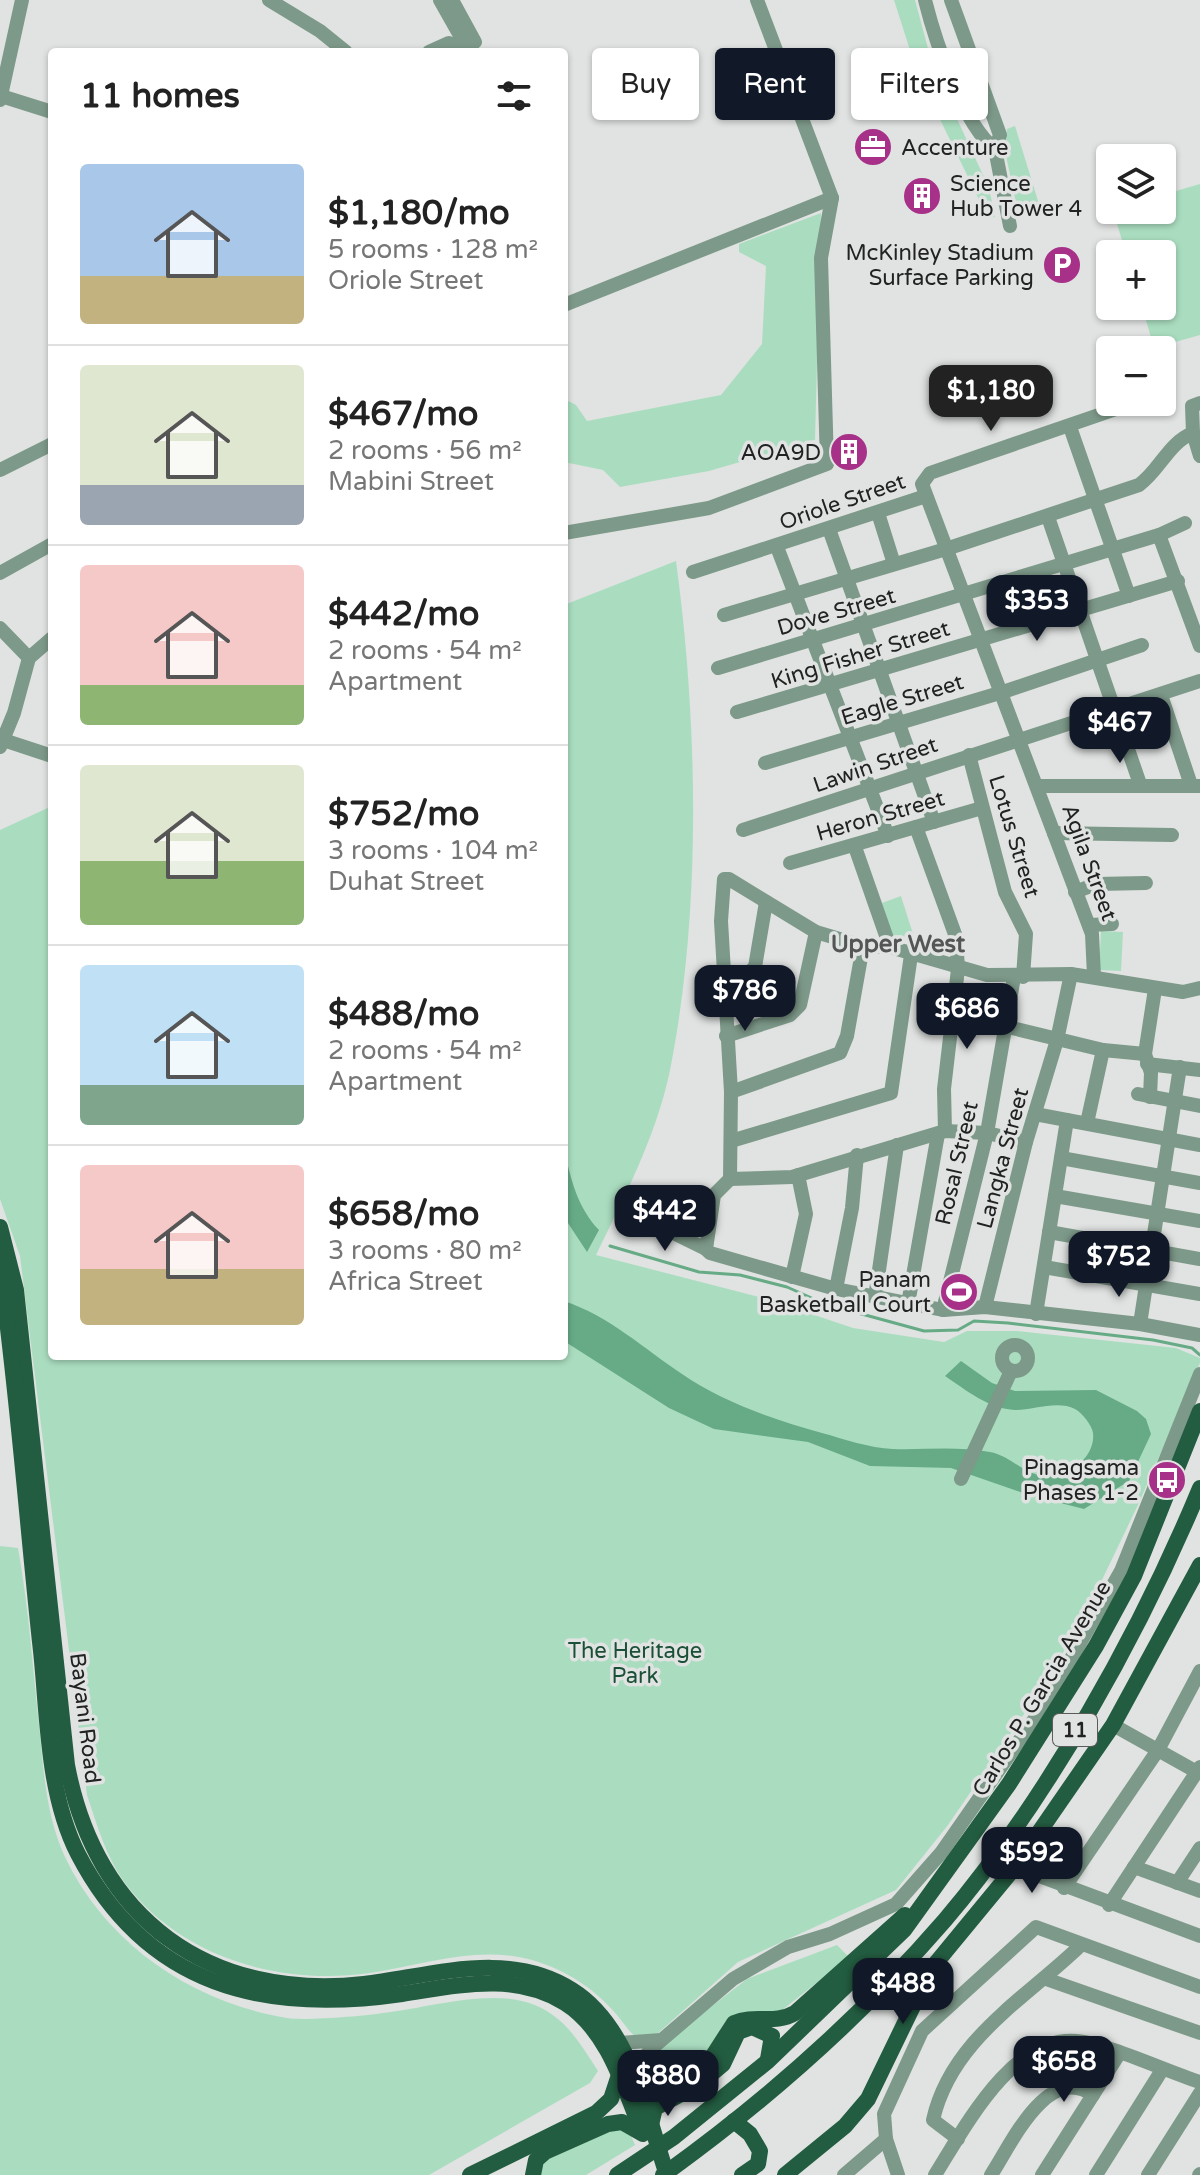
<!DOCTYPE html>
<meta charset="utf-8">
<style>
:root{--surface:#fff;--page:#f2f2f2;--text:#222;--muted:#767676;--line:#e0e0e0;--accent:#111827}
body{margin:0;font-family:"Varela Round",sans-serif;background:var(--page);color:var(--text);height:100vh;display:flex;flex-direction:column;font-size:30px;white-space:nowrap}
*{box-sizing:border-box;margin:0}
p{font-size:26px;color:var(--muted)}
.icon{flex:none;width:44px;height:44px;fill:none;stroke:currentColor;stroke-width:2;stroke-linecap:round;stroke-linejoin:round}
.map{position:relative;flex:1;overflow:hidden}
.sheet{position:absolute;left:48px;top:48px;width:520px;height:1312px;display:flex;flex-direction:column;background:var(--surface);border-radius:8px;box-shadow:0 2px 6px #0004}
.sheet>*{flex:none}
.guide{position:absolute;left:592px;top:48px;width:488px;height:72px;display:flex;gap:16px}
.fabs{position:absolute;left:1096px;top:144px;display:grid;gap:16px}
.fabs a{display:grid;place-items:center;width:80px;height:80px;border-radius:8px;background:var(--surface);box-shadow:0 2px 6px #0004;font-size:40px}
.price{position:absolute;translate:-50% -68px;padding:0 18px;border-radius:16px;background:var(--accent);color:#fff;font-size:26px;line-height:52px;filter:drop-shadow(0 2px 4px #0008)}
.price::after{content:'';position:absolute;left:50%;top:48px;width:24px;height:18px;margin-left:-12px;background:inherit;clip-path:polygon(0 0,100% 0,50% 100%)}
.price.current{background:#222;color:#fff}
ul{padding:0;list-style:none}
li{display:flex;align-items:center;gap:24px;height:200px;padding:0 32px}
li+li{border-top:2px solid var(--line)}
li span{display:grid;place-items:center;flex:none;width:224px;height:160px;border-radius:8px;color:#555}
li>.icon{margin-inline-start:auto}
span .icon{width:96px;height:96px;fill:#fffc;stroke-width:1}
li b{font-size:34px}
h2{display:flex;justify-content:space-between;align-items:center;height:96px;padding:0 32px;font-size:34px}
.chip{padding:0 28px;border-radius:8px;background:var(--surface);box-shadow:0 2px 6px #0004;font-size:28px;line-height:72px}
.chip.current{background:var(--accent);color:#fff}
.map>svg:first-child{display:block}
.green{fill:#aaddc0}
.water{fill:#66ab86}
.lines{fill:none;stroke-linecap:round;stroke-linejoin:round}
.stream{stroke:#66ab86;stroke-width:3}
.minor{stroke:#7d9989;stroke-width:14}
.major{stroke:#235d41;stroke-width:16}
.labels{text-anchor:middle;stroke-width:7;stroke-linejoin:round;paint-order:stroke}
.shield{fill:#e0e3e1;stroke:#5a5c5b;stroke-width:2}
.shield-label{font-size:20px;font-weight:bold;fill:#212221}
.poi-label{font-size:22px;fill:#212221;stroke:#e0e3e1;text-anchor:end}
.street-label{font-size:22px;fill:#212221;stroke:#e0e3e1}
.park-label{font-size:22px;fill:#1a5037;stroke:#e0e3e1}
.neighbourhood-label{font-size:24px;font-weight:bold;fill:#545655;stroke:#e0e3e1}
</style>
<div class="map">
<svg width="1200" height="2175" viewBox="0 0 1200 2175">
<rect width="100%" height="100%" fill="#e0e3e1"/>
<g class="green">
<polygon points="894,0 915,0 933,67 989,188 995,217 988,218 917,72"/>
<polygon points="1015,126 1042,214 1017,208 1005,151 1007,129"/>
<polygon points="1200,184 1200,335 1154,348 1142,306 1162,306 1162,254 1126,254 1113,210 1162,210 1162,195"/>
<polygon points="821,213 815,440 709,471 620,487 603,470 564,462 564,399 576,405 587,421 721,395 762,344 766,266 739,252 739,244"/>
<path d="M676 561C698 723 702 914 669 1075 655 1138 624 1198 596 1255L767 1299 853 1328 944 1342 967 1331H1017L1176 1348 1200 1358V1363L1138 1505 1090 1605 1048 1679 948 1825 896 1890 738 1962 657 2034 637 2038C628 2031 624 2023 617 2015 594 1988 566 1970 532 1960 477 1945 424 1965 370 1973 281 1986 181 1958 125 1883 106 1857 97 1825 87 1795L20 1256 0 1199V830L52 806V1356H564V605Z"/>
<polygon points="901,896 913,934 894,940 882,903"/>
<polygon points="1101,931 1123,932 1121,971 1099,970"/>
<path d="M0 1546 18 1548C29 1609 33 1672 40 1734 44 1776 47 1818 65 1857 107 1945 192 2002 287 2018 304 2021 364 2016 383 2013 427 2008 484 1990 526 2002 563 2013 578 2040 598 2071L590 2083 429 2175H0Z"/>
<path d="M837 1945 849 1957 781 2011 728 2018C717 2031 714 2047 706 2056 692 2074 664 2087 645 2075L643 2065 658 2048 747 1979Z"/>
<polygon points="622,2127 629,2131 635,2145 586,2175 538,2175 547,2154"/>
</g>
<g class="water">
<path d="M564 1149C571 1179 577 1207 599 1230L587 1252 564 1217Z"/>
<path d="M564 1301C609 1316 643 1348 682 1374 723 1402 774 1420 822 1433 844 1439 869 1448 893 1449 925 1450 957 1446 990 1452 1009 1455 1025 1475 1045 1476 1068 1478 1096 1457 1093 1433 1092 1425 1082 1413 1075 1409 1058 1400 1033 1410 1015 1410 989 1409 966 1390 945 1376L961 1361 992 1383 1015 1391 1096 1390 1137 1411 1146 1419 1151 1434 1129 1481 1084 1509 1029 1495 951 1468 870 1466 808 1442 714 1429 669 1408 564 1341Z"/>
</g>
<g class="lines">
<polyline class="stream" points="610,1246 699,1272 740,1275 787,1287 825,1304 924,1331 958,1330 974,1321 1008,1323 1153,1340 1192,1348 1200,1355"/>
<g class="minor">
<polyline points="269,0 320,31 346,52"/>
<polyline points="440,0 466,46"/>
<polyline points="452,0 475,42"/>
<path d="M925 0C935 40 963 125 995 149"/>
<polyline points="951,0 1000,135 995,149 1010,226"/>
<polyline points="429,52 449,43 464,49"/>
<polyline points="1,96 52,112"/>
<polyline points="0,100 22,0"/>
<polyline points="564,305 832,198"/>
<polyline points="1200,403 1192,406 1193,433 1200,456"/>
<polyline points="1070,427 1129,596"/>
<polyline points="0,470 52,444"/>
<polyline points="878,513 894,564"/>
<polyline points="1048,517 1140,784"/>
<polyline points="829,529 934,822"/>
<polyline points="564,533 709,508 827,464 821,258 832,198 757,0"/>
<polyline points="1159,535 1200,646"/>
<polyline points="777,547 888,836"/>
<polyline points="693,572 926,496"/>
<polyline points="0,573 52,544"/>
<path d="M724 615 946 549 1139 485C1160 470 1168 443 1193 433"/>
<polyline points="0,628 29,658"/>
<polyline points="718,668 1159,535 1185,523"/>
<polyline points="1161,695 1191,785"/>
<polyline points="737,712 1178,581"/>
<polyline points="0,739 52,756"/>
<polyline points="0,747 14,713 29,658 52,638"/>
<polyline points="969,755 1005,892 1026,934 1023,977"/>
<polyline points="765,763 1003,692 1142,645"/>
<polyline points="1039,786 1200,786"/>
<polyline points="916,827 956,937 958,969 944,1089 945,1131"/>
<polyline points="743,830 1200,681"/>
<polyline points="1054,833 1172,835"/>
<polyline points="855,847 890,947"/>
<polyline points="790,863 982,808"/>
<polyline points="1075,892 1096,884 1146,883"/>
<polyline points="1089,925 1112,924"/>
<polyline points="1094,976 1092,934 922,484 930,473 1119,408"/>
<polyline points="723,979 748,973 755,967 766,902"/>
<polyline points="1008,1027 1103,1050 1145,1054"/>
<polyline points="726,1036 790,1015 800,1005 816,932"/>
<polyline points="1147,1064 1200,1070"/>
<polyline points="731,1092 840,1053 847,1036 863,946"/>
<polyline points="1138,1094 1200,1106"/>
<polyline points="1150,1097 1151,1073 1145,1054 1155,989"/>
<polyline points="1035,1114 1200,1145"/>
<polyline points="1087,1123 1103,1050"/>
<polyline points="731,1141 891,1093 911,955"/>
<polyline points="1061,1158 1200,1183"/>
<polyline points="730,1179 731,1092 721,921 724,879 729,879 816,932 863,946 890,947 987,975 1071,974 1183,992 1200,988"/>
<polyline points="730,1179 714,1195 706,1249 710,1253 836,1289 943,1310 985,1307 1140,1324 1200,1335"/>
<polyline points="730,1179 792,1177 945,1131 987,1133 1026,1142"/>
<polyline points="1055,1196 1200,1221"/>
<polyline points="643,1218 706,1249"/>
<polyline points="1049,1232 1200,1259"/>
<polyline points="1044,1267 1200,1294"/>
<polyline points="792,1277 806,1214 798,1175"/>
<polyline points="836,1289 852,1208 857,1155"/>
<polyline points="875,1298 897,1145"/>
<polyline points="908,1304 938,1134"/>
<polyline points="985,1307 1026,1142 1057,1040 1071,974"/>
<polyline points="943,1310 987,1133 1014,977"/>
<polyline points="1036,1314 1067,1120"/>
<polyline points="1140,1324 1180,1067"/>
<circle cx="1015" cy="1358" r="13"/>
<polyline points="961,1479 1011,1371"/>
<polyline points="1113,1725 1197,1772"/>
<polyline points="1015,1867 1200,1936"/>
<polyline points="1134,1867 1200,1891"/>
<polyline points="1177,1883 1200,1848"/>
<polyline points="1064,1888 1158,1750 1200,1671"/>
<polyline points="1109,1905 1200,1767"/>
<polyline points="1046,1979 1200,2033"/>
<polyline points="620,2043 661,2040"/>
<polyline points="632,2073 650,2050 733,1979 788,1947 830,1934 896,1904 941,1853 1047,1701 1121,1571 1200,1374"/>
<path d="M958 2139 933 2120C951 2040 1025 1999 1081 1945"/>
<polyline points="844,2175 886,2139"/>
<polyline points="898,2175 886,2139 884,2114 922,2031 1036,1927 1200,1987"/>
<path d="M935 2175C964 2129 1012 2035 1077 2041 1106 2043 1168 2072 1200 2082"/>
<path d="M991 2175C1012 2143 1047 2063 1093 2095"/>
<polyline points="1042,2175 1119,2054"/>
<polyline points="1096,2175 1162,2070"/>
<polyline points="1148,2175 1200,2093"/>
<polyline points="1199,2175 1200,2174"/>
</g>
<g class="major">
<path d="M0 1227 16 1290 67 1765C96 1919 209 2001 364 1984 432 1976 508 1949 572 1990 631 2027 646 2113 667 2175"/>
<path d="M0 1266C18 1394 27 1523 41 1651 48 1717 47 1793 78 1854 147 1987 264 2014 402 1994 456 1986 515 1971 565 2003 605 2028 622 2081 638 2122"/>
<path d="M633 2078 651 2090 670 2089 707 2065 734 2023C755 2014 774 2025 795 2013L905 1915"/>
<polyline points="734,2121 750,2134 760,2151 758,2164 742,2175"/>
<polyline points="651,2125 655,2108 698,2085 723,2064 738,2032 752,2027 772,2036 768,2059"/>
<polyline points="470,2175 596,2113 611,2099 619,2075"/>
<polyline points="533,2175 536,2160 545,2152 608,2124 622,2122 643,2134"/>
<polyline points="617,2175 674,2137 768,2061 904,1930 1009,1784 1096,1646 1134,1576 1200,1411"/>
<path d="M663 2175C766 2101 862 2016 945 1920 1047 1800 1140 1633 1200 1488"/>
<polyline points="785,2175 845,2126 868,2099 931,1969 1015,1867 1113,1725 1200,1565"/>
</g>
</g>
<defs>
<symbol id="office-disc" viewBox="-11 -11 22 22"><circle r="9.5" fill="#a73189" stroke="#e0e3e1"/><path d="M-6-3h4V-5.5h4V-3h4V5H-6ZM-1-4.5V-3h2v-1.5ZM-6 0V1H6V0Z" fill="#fff"/></symbol>
<symbol id="building-disc" viewBox="-11 -11 22 22"><circle r="9.5" fill="#a73189" stroke="#e0e3e1"/><path d="M-4-6H4V6H1V3H-1V6H-4ZM-2.5-4.3h1.7v1.8h-1.7ZM.8-4.3h1.7v1.8H.8ZM-2.5-1h1.7V.8h-1.7ZM.8-1h1.7V.8H.8Z" fill="#fff"/></symbol>
<symbol id="parking-disc" viewBox="-11 -11 22 22"><circle r="9.5" fill="#a73189" stroke="#e0e3e1"/><path d="M-3.5-5.5H1a3.5 3.5 0 0 1 0 7H-1V5.5H-3.5ZM-1-3.4V-.6H.8a1.4 1.4 0 0 0 0-2.8Z" fill="#fff"/></symbol>
<symbol id="stadium-disc" viewBox="-11 -11 22 22"><circle r="9.5" fill="#a73189" stroke="#e0e3e1"/><path d="M0-5a6.5 5 0 1 0 0 10a6.5 5 0 1 0 0-10ZM-3.5-1.8h7v3.6h-7Z" fill="#fff"/></symbol>
<symbol id="bus-disc" viewBox="-11 -11 22 22"><circle r="9.5" fill="#a73189" stroke="#e0e3e1"/><path d="M-5-6H5V4H4V6H2V4H-2V6H-4V4H-5ZM-3.5-4V0h7V-4ZM-3.5 1.2v1.5H-2V1.2ZM2 1.2v1.5H3.5V1.2Z" fill="#fff"/></symbol>
</defs>
<g fill-rule="evenodd">
<use href="#office-disc" x="851" y="125" width="44" height="44"/>
<use href="#building-disc" x="900" y="174" width="44" height="44"/>
<use href="#parking-disc" x="1040" y="243" width="44" height="44"/>
<use href="#building-disc" x="827" y="430" width="44" height="44"/>
<use href="#stadium-disc" x="937" y="1270" width="44" height="44"/>
<use href="#bus-disc" x="1145" y="1458" width="44" height="44"/>
</g>
<g class="labels">
<rect class="shield" x="1053" y="1714" width="44" height="32" rx="6"/>
<g class="shield-label">
<text x="1075" y="1737">11</text>
</g>
<g class="poi-label">
<text x="901" y="155" text-anchor="start">Accenture</text>
<text x="950" y="191" text-anchor="start">Science<tspan x="950" dy="25">Hub Tower 4</tspan></text>
<text x="1034" y="260">McKinley Stadium<tspan x="1034" dy="25">Surface Parking</tspan></text>
<text x="821" y="460">AOA9D</text>
<text x="931" y="1287">Panam<tspan x="931" dy="25">Basketball Court</tspan></text>
<text x="1139" y="1475">Pinagsama<tspan x="1139" dy="25">Phases 1-2</tspan></text>
</g>
<g class="street-label">
<text transform="translate(842 501) rotate(-19)" y="8">Oriole Street</text>
<text transform="translate(836 611) rotate(-16)" y="8">Dove Street</text>
<text transform="translate(860 654) rotate(-17)" y="8">King Fisher Street</text>
<text transform="translate(902 699) rotate(-17)" y="8">Eagle Street</text>
<text transform="translate(875 764) rotate(-19)" y="8">Lawin Street</text>
<text transform="translate(880 815) rotate(-16)" y="8">Heron Street</text>
<text transform="translate(1015 836) rotate(73)" y="8">Lotus Street</text>
<text transform="translate(1090 862) rotate(70)" y="8">Agila Street</text>
<text transform="translate(1002 1158) rotate(-75)" y="8">Langka Street</text>
<text transform="translate(956 1163) rotate(-77)" y="8">Rosal Street</text>
<text transform="translate(1041 1688) rotate(-59)" y="8">Carlos P. Garcia Avenue</text>
<text transform="translate(86 1718) rotate(83)" y="8">Bayani Road</text>
</g>
<g class="park-label">
<text x="635" y="1658">The Heritage<tspan x="635" dy="25">Park</tspan></text>
</g>
<g class="neighbourhood-label">
<text x="898" y="952">Upper West</text>
</g>
</g>
</svg>
<div class="fabs">
<a><svg class="icon" aria-label="layers" viewBox="0 0 24 24"><path d="M12 4l9 5-9 5-9-5zM3 14l9 5 9-5"/></svg></a>
<a>+</a>
<a>−</a>
</div>
<b class="price current" style="left:991px;top:433px">$1,180</b>
<b class="price" style="left:1037px;top:643px">$353</b>
<b class="price" style="left:1120px;top:765px">$467</b>
<b class="price" style="left:745px;top:1033px">$786</b>
<b class="price" style="left:967px;top:1051px">$686</b>
<b class="price" style="left:665px;top:1253px">$442</b>
<b class="price" style="left:1119px;top:1299px">$752</b>
<b class="price" style="left:1032px;top:1895px">$592</b>
<b class="price" style="left:903px;top:2026px">$488</b>
<b class="price" style="left:1064px;top:2104px">$658</b>
<b class="price" style="left:668px;top:2118px">$880</b>
<div class="guide">
<a class="chip">Buy</a>
<a class="chip current">Rent</a>
<a class="chip">Filters</a>
</div>
<section class="sheet">
<h2>11 homes<svg class="icon" aria-label="filters" viewBox="0 0 24 24"><path d="M4 7h16M4 17h16"/><circle cx="9" cy="7" r="2"/><circle cx="15" cy="17" r="2"/></svg></h2>
<ul>
<li><span style="background:linear-gradient(#a9c7e8 70%,#c2b280 0)"><svg class="icon" aria-label="home" viewBox="0 0 24 24"><path d="M3 11l9-7 9 7M6 9v11h12V9"/></svg></span><div><b>$1,180/mo</b><p>5 rooms · 128 m²</p><p>Oriole Street</p></div></li>
<li><span style="background:linear-gradient(#dfe7d0 75%,#9aa5b1 0)"><svg class="icon" aria-label="home" viewBox="0 0 24 24"><path d="M3 11l9-7 9 7M6 9v11h12V9"/></svg></span><div><b>$467/mo</b><p>2 rooms · 56 m²</p><p>Mabini Street</p></div></li>
<li><span style="background:linear-gradient(#f6c9c9 75%,#8fb573 0)"><svg class="icon" aria-label="home" viewBox="0 0 24 24"><path d="M3 11l9-7 9 7M6 9v11h12V9"/></svg></span><div><b>$442/mo</b><p>2 rooms · 54 m²</p><p>Apartment</p></div></li>
<li><span style="background:linear-gradient(#dfe7d0 60%,#8fb573 0)"><svg class="icon" aria-label="home" viewBox="0 0 24 24"><path d="M3 11l9-7 9 7M6 9v11h12V9"/></svg></span><div><b>$752/mo</b><p>3 rooms · 104 m²</p><p>Duhat Street</p></div></li>
<li><span style="background:linear-gradient(#bfe0f5 75%,#7fa58c 0)"><svg class="icon" aria-label="home" viewBox="0 0 24 24"><path d="M3 11l9-7 9 7M6 9v11h12V9"/></svg></span><div><b>$488/mo</b><p>2 rooms · 54 m²</p><p>Apartment</p></div></li>
<li><span style="background:linear-gradient(#f6c9c9 65%,#c2b280 0)"><svg class="icon" aria-label="home" viewBox="0 0 24 24"><path d="M3 11l9-7 9 7M6 9v11h12V9"/></svg></span><div><b>$658/mo</b><p>3 rooms · 80 m²</p><p>Africa Street</p></div></li>
</ul>
</section>
</div>
